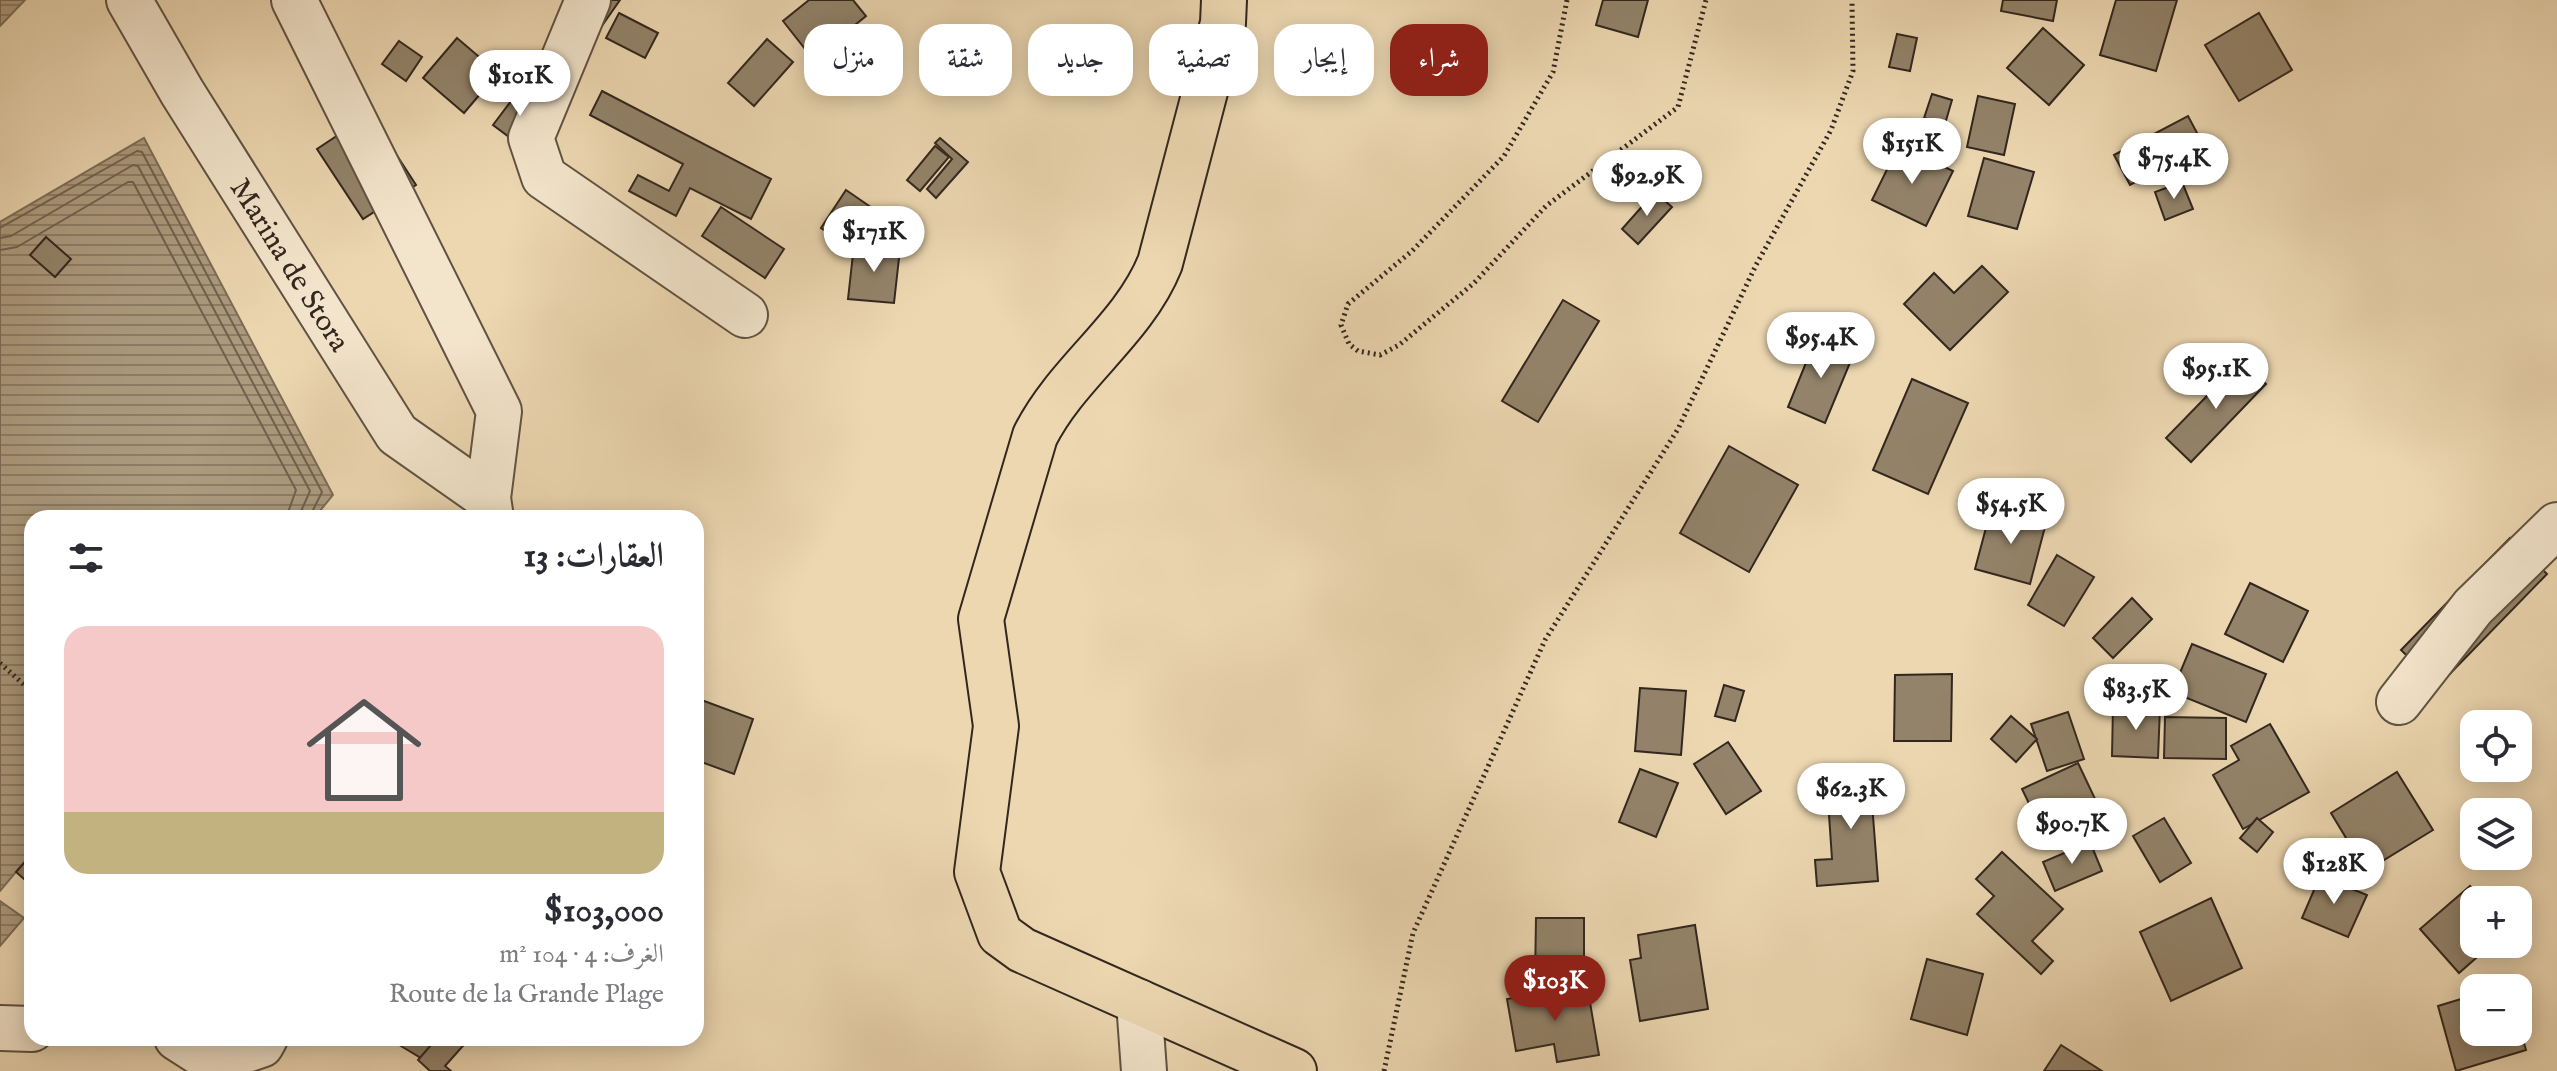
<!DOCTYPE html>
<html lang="ar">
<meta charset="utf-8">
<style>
:root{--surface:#fff;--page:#f2f2f3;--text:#2b2b33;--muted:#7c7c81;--accent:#8f2418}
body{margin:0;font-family:"IM FELL English",Amiri,serif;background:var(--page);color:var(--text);direction:rtl;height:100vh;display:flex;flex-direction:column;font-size:30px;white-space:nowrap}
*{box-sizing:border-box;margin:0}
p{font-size:26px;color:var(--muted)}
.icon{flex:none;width:44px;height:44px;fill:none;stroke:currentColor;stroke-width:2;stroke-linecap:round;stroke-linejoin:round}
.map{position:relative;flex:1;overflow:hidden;direction:ltr}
.sheet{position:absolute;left:24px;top:510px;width:680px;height:536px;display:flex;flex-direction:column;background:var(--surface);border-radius:24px;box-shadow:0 4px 20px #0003;direction:rtl}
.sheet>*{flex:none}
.guide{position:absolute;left:728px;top:24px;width:760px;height:72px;direction:rtl;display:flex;gap:16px}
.fabs{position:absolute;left:2460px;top:710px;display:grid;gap:16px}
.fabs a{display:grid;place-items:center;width:72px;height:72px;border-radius:16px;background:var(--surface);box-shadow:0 4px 20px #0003;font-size:40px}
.price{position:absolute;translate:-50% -68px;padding:0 18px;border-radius:28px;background:#fff;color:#222;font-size:26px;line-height:52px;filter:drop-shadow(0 2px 4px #0008)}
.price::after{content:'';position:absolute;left:50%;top:48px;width:24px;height:18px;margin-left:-12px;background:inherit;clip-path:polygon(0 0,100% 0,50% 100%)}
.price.on{background:var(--accent);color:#fff}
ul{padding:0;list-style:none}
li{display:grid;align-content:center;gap:16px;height:424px;padding:0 40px}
li span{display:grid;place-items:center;height:248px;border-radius:24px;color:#555}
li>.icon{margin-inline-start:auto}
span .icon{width:144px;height:144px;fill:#fffc;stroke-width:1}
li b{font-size:34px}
h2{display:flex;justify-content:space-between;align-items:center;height:96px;padding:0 40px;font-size:34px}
.chip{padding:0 28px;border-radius:24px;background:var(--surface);box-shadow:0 4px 20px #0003;font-size:28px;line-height:72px}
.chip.on{background:var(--accent);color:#fff}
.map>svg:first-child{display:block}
.water{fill:url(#water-rules);stroke:#7c6d58;stroke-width:2}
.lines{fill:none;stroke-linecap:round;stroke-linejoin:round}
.shore{stroke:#70614e;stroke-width:2}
.building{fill:#93836a;stroke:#32271e;stroke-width:2}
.minor-casing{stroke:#605343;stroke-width:48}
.major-casing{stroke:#32271e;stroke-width:48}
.path{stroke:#32271e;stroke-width:5;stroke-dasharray:2 4;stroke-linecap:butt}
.minor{stroke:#f3e5cc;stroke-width:44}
.major{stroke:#ecd7b1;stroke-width:44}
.labels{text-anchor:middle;stroke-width:6;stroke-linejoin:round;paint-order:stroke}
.street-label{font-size:30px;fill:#32271e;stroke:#f3e5cc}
</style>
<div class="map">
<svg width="2557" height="1071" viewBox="0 0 2557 1071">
<defs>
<pattern id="water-rules" width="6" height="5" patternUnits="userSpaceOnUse" patternTransform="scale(2)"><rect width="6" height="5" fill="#ad9b7f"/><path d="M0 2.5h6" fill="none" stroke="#8d7e67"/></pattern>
</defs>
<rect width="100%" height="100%" fill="#ecd7b1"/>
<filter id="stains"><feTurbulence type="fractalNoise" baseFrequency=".0025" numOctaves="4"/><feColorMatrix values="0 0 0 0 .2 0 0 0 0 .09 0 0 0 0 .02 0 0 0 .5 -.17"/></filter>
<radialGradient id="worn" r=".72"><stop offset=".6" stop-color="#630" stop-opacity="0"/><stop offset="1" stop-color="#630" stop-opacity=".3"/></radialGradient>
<g class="water">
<polygon points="0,0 25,0 0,26"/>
<polygon points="144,138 333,495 314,518 32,518 32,853 0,891 0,222"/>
<polygon points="0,901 24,918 0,946"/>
</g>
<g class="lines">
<g class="shore">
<polyline points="0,228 137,151 142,152 322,492 309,518"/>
<polyline points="0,238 11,236 133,165 138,166 310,491 298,518"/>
<polyline points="0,250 17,247 128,182 133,182 296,490 286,518"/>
</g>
</g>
<g class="building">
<polygon points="591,0 620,0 597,33"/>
<polygon points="809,0 853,0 866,16 813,59 783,21"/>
<polygon points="1603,0 1648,0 1638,37 1596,25"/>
<polygon points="2003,0 2057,0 2053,21 2001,11"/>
<polygon points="2116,0 2177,0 2156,71 2100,55"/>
<polygon points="619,13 658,33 645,58 606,38"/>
<polygon points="2259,13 2292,70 2239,101 2205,45"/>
<polygon points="2043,28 2084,65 2049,105 2007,68"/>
<polygon points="1897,34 1917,38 1910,71 1889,67"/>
<polygon points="457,38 498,73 464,113 423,78"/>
<polygon points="767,39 793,62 754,106 728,83"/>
<polygon points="399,41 422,57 406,81 382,64"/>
<polygon points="520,89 548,110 521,146 493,125"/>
<polygon points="602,91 771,179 751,219 690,188 676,216 629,191 638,175 669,191 683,164 590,115"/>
<polygon points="1932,94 1952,100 1945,124 1924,118"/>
<polygon points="1978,96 2015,104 2004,155 1967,147"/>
<polygon points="370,114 416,185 363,219 317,149"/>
<polygon points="2188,116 2204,146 2130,185 2114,155"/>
<polygon points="940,138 968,162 936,198 927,189 952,159 935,143"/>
<polygon points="1899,145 1953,171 1926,226 1872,200"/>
<polygon points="935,146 949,157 920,191 907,180"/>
<polygon points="1984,158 2034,172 2017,229 1968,216"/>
<polygon points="2182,182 2193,209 2165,220 2155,192"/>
<polygon points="846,190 875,210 849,248 821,228"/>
<polygon points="1655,192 1672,207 1638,244 1622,229"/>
<polygon points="721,207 784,249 765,278 702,236"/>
<polygon points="46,237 71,259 55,277 30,255"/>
<polygon points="854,245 900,249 894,303 848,299"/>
<polygon points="1982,266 2008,292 1950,350 1904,304 1934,273 1954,293"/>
<polygon points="1563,300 1599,321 1538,422 1502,401"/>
<polygon points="1816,338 1854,353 1825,423 1788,407"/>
<polygon points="2242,360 2266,384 2191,462 2166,438"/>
<polygon points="1912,379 1968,403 1928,494 1873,470"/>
<polygon points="1729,446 1798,485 1749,572 1680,533"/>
<polygon points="1991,509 2046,523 2030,584 1975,569"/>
<polygon points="2510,538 2547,574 2438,686 2401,650"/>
<polygon points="2057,555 2094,577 2064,626 2028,605"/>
<polygon points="2250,583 2308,611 2283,662 2225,634"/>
<polygon points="2132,598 2152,619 2113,658 2093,638"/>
<polygon points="2192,644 2266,674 2246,722 2172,692"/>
<polygon points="1952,674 1951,741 1894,741 1895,675"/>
<polygon points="1724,685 1744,691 1735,721 1715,716"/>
<polygon points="1640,688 1686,691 1681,755 1635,751"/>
<polygon points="696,698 753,719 734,774 696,760"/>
<polygon points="2113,706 2160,708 2158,758 2112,756"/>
<polygon points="2068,712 2084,759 2047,771 2031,724"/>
<polygon points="2011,716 2037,739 2016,762 1991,739"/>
<polygon points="2165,717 2226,718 2226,759 2164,758"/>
<polygon points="2270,724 2309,792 2243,829 2213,775 2239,760 2231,746"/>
<polygon points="1728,742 1761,791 1726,814 1694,764"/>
<polygon points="2078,763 2097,803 2058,821 2068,841 2051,849 2022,789"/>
<polygon points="1869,764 1878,881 1817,886 1815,860 1832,859 1828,800 1839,799 1836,767"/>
<polygon points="1640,769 1678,783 1656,837 1619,822"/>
<polygon points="2397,772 2433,830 2366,871 2331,813"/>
<polygon points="2164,818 2191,863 2160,882 2133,836"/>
<polygon points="2257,818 2273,832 2257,852 2240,838"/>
<polygon points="2090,842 2102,871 2055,891 2043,862"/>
<polygon points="2002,852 2063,909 2032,941 2053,961 2041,974 1977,914 1994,896 1976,879"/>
<polygon points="32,854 32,886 16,872"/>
<polygon points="2320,876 2367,895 2348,937 2302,918"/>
<polygon points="2470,886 2482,900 2474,900 2474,944 2492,944 2459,973 2420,929"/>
<polygon points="2211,898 2242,968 2171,1001 2140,932"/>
<polygon points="1536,918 1584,918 1584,980 1535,980"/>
<polygon points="1695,925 1708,1009 1640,1021 1630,960 1641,958 1638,935"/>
<polygon points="1927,959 1983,974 1967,1035 1911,1019"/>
<polygon points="1587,985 1599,1055 1557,1062 1554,1044 1516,1051 1507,999"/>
<polygon points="2474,995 2474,1032 2518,1032 2518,1021 2526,1050 2456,1071 2438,1006"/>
<polygon points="399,1038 439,1038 426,1061 396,1043"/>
<polygon points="437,1038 470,1038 445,1066 451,1071 430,1071 418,1060"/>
<polygon points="2061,1045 2102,1071 2044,1071"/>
</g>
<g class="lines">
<defs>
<g id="minor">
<path id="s1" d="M129 0 182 92 397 434 488 498"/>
<polyline points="294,0 499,411 488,498 491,518"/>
<polyline points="588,0 531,138 544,177 745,315"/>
<polyline points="2399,702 2473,607 2557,525"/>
<polyline points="1139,1002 1144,1071"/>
<polyline points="0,1028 32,1029"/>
<polyline points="177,1038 213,1061 261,1045 265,1038"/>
</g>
<path id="major" d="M1224 0 1223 23 1160 263C1133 330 1067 372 1035 436L981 619 996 726 977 872 1000 934 1022 950 1294 1071"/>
</defs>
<use href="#minor" class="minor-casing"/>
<use href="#major" class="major-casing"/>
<g class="path">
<polyline points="1567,0 1553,72 1504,156 1412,251 1348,304 1341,325 1349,344 1358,351 1380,355 1399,345 1474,283 1546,206 1678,107 1706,0"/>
<polyline points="0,663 32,692"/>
<polyline points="1384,1071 1413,933 1545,640 1678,429 1756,265 1831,130 1853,71 1852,0"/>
</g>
<use href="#minor" class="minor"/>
<use href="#major" class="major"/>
</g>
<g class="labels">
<g class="street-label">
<text dy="10" stroke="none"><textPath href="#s1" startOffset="310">Marina de Stora</textPath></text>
</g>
</g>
<rect width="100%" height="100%" filter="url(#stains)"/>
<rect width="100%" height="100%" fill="url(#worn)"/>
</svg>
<div class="fabs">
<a><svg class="icon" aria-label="locate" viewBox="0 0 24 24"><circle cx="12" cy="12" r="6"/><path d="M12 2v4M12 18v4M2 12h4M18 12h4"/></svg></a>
<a><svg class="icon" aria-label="layers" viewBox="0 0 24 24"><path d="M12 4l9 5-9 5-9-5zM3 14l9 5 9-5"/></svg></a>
<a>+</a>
<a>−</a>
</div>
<b class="price" style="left:520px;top:118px">$101K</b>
<b class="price" style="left:1912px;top:186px">$151K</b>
<b class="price" style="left:2174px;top:201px">$75.4K</b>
<b class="price" style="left:1647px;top:218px">$92.9K</b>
<b class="price" style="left:874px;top:274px">$171K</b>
<b class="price" style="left:1821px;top:380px">$95.4K</b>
<b class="price" style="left:2216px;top:411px">$95.1K</b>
<b class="price" style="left:2011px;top:546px">$54.5K</b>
<b class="price" style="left:2136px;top:732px">$83.5K</b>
<b class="price" style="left:1851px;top:831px">$62.3K</b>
<b class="price" style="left:2072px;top:866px">$90.7K</b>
<b class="price" style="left:2334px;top:906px">$128K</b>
<b class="price on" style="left:1555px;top:1023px">$103K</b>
<div class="guide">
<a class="chip on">شراء</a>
<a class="chip">إيجار</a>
<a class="chip">تصفية</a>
<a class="chip">جديد</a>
<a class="chip">شقة</a>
<a class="chip">منزل</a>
</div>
<section class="sheet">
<h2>العقارات: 13<svg class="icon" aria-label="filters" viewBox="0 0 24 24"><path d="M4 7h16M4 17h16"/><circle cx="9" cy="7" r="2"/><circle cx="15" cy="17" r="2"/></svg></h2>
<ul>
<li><span style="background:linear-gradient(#f6c9c9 75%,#c2b280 0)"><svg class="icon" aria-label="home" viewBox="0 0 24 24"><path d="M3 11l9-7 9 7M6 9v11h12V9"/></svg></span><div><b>$103,000</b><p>الغرف: 4 · 104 m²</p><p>Route de la Grande Plage</p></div></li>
</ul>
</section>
</div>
